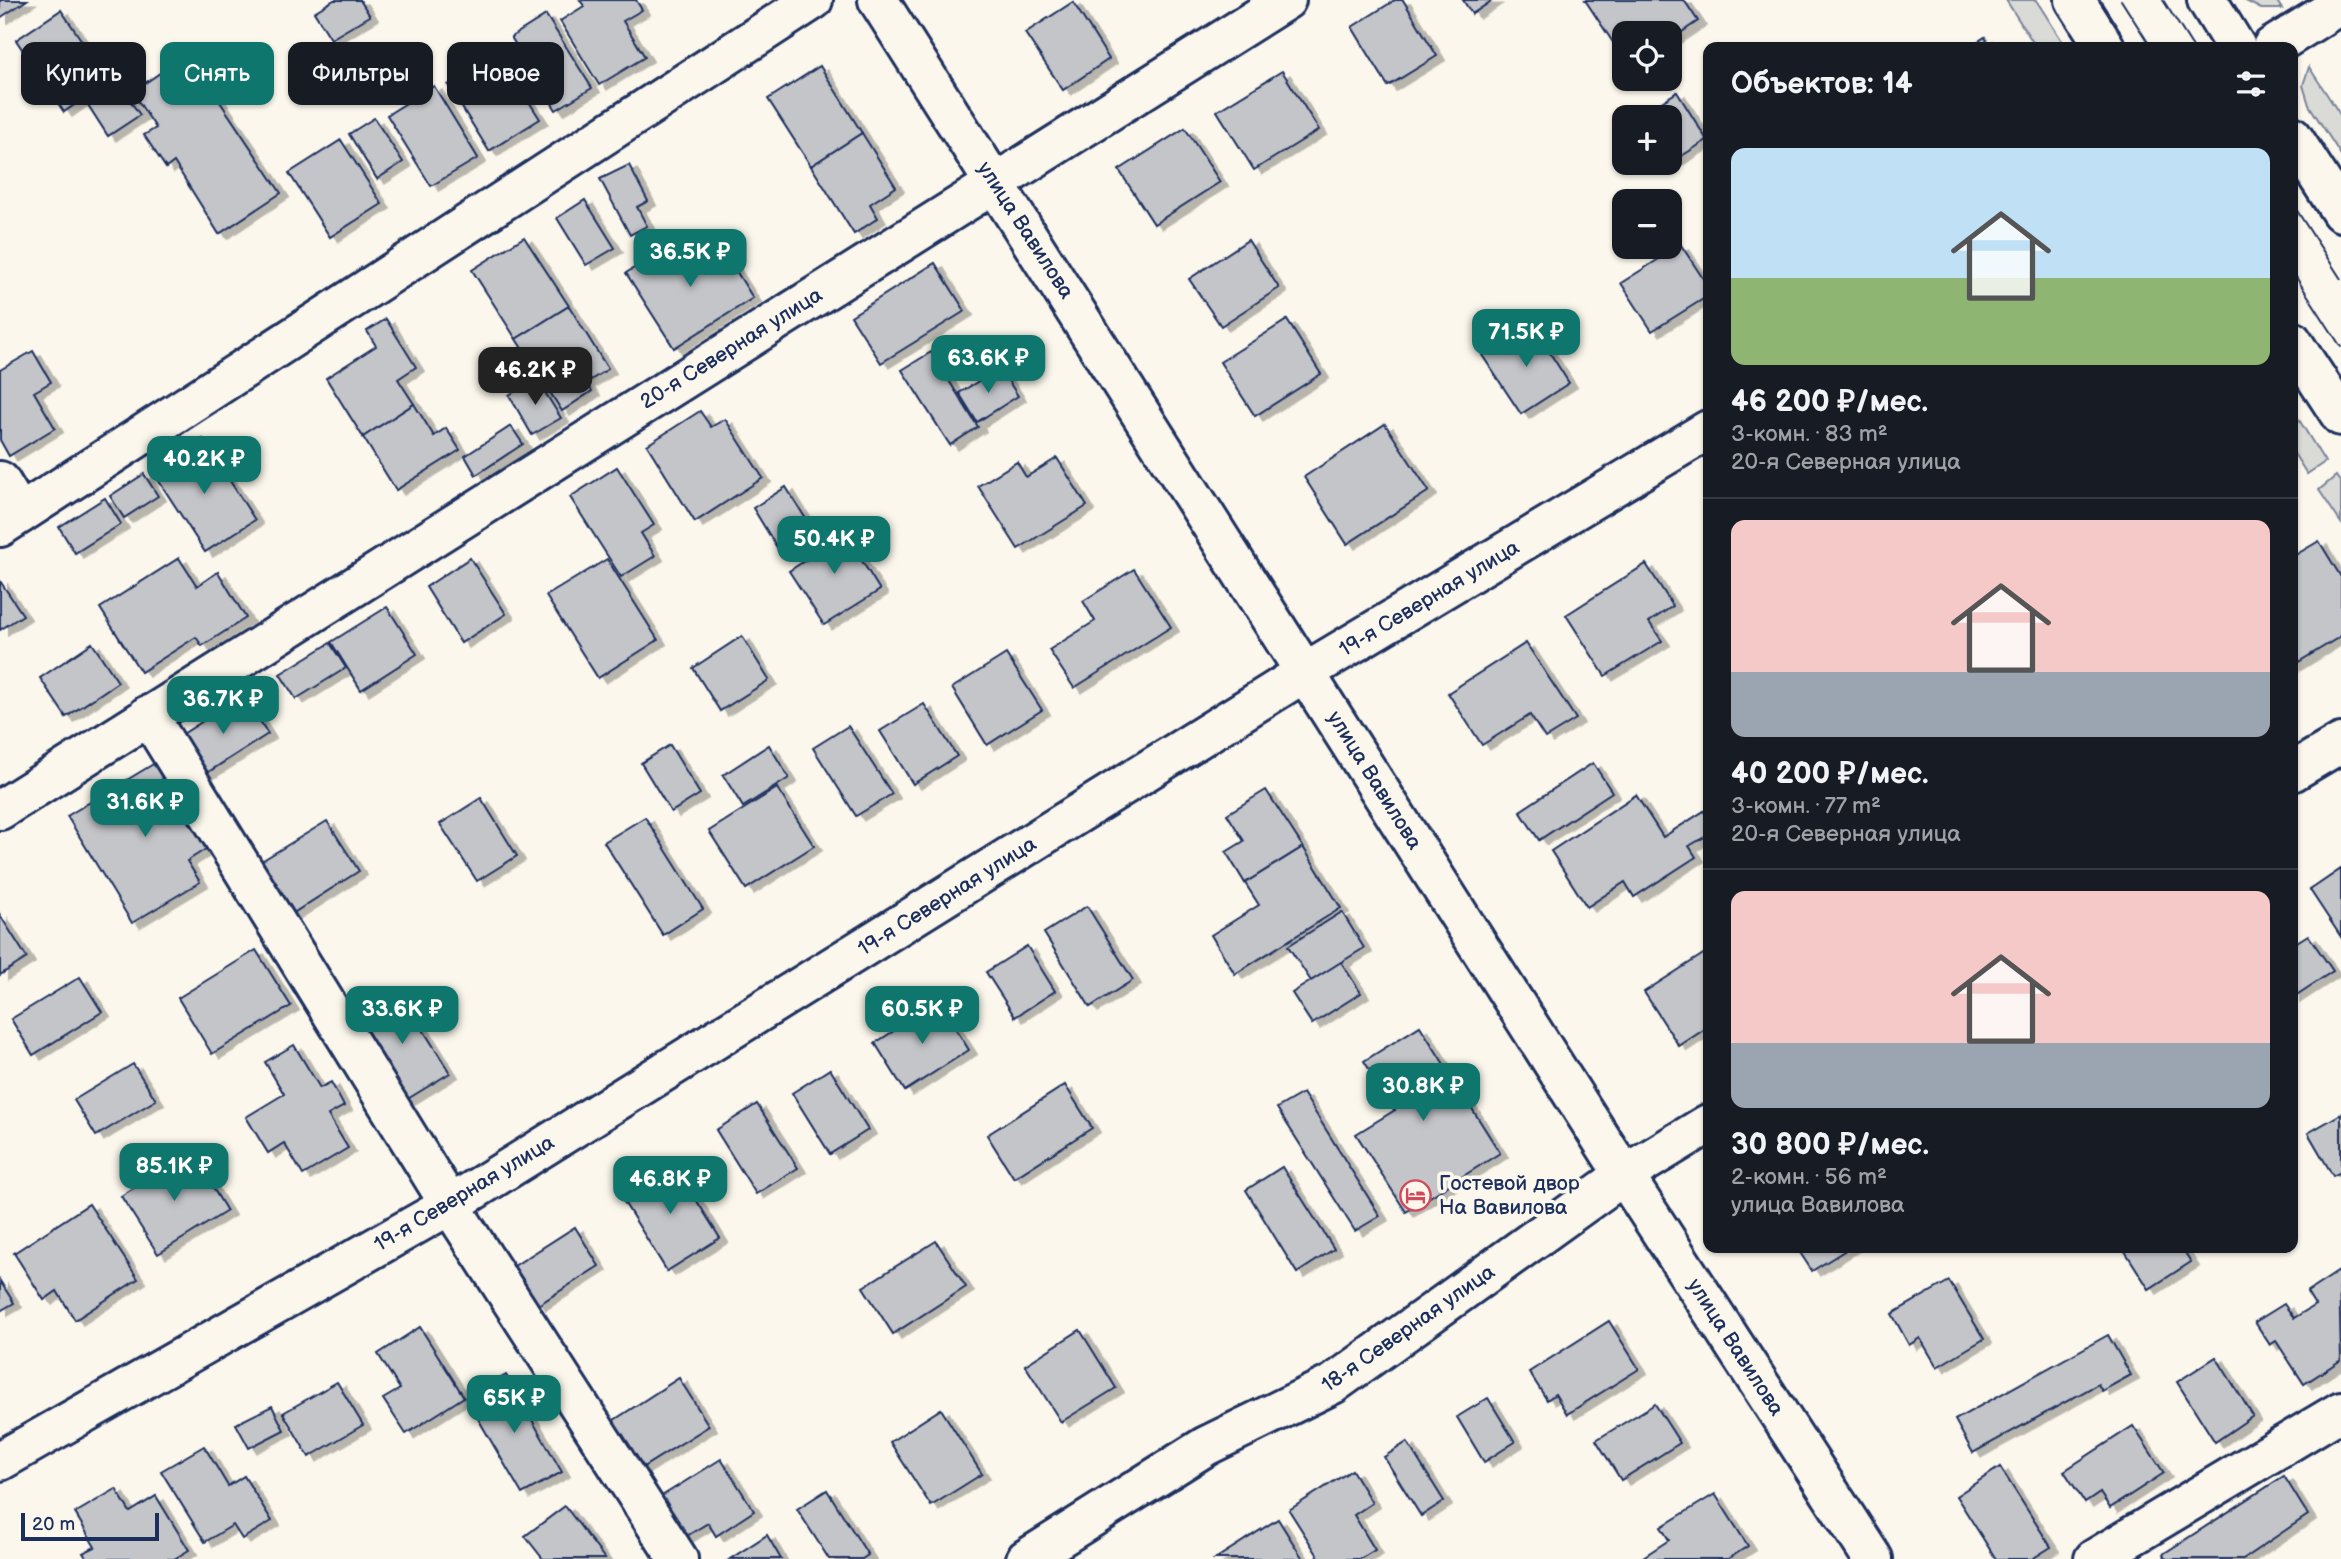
<!DOCTYPE html>
<html lang="ru">
<meta charset="utf-8">
<style>
:root{--surface:#171b24;--page:#20242c;--text:#f1f3f6;--muted:#9ea1a6;--line:#363941;--accent:#0f766e}
body{margin:0;font-family:"Balsamiq Sans",sans-serif;background:var(--page);color:var(--text);height:100vh;display:flex;flex-direction:column;font-size:26px;white-space:nowrap}
*{box-sizing:border-box;margin:0}
p{font-size:23px;color:var(--muted)}
.icon{flex:none;width:38px;height:38px;fill:none;stroke:currentColor;stroke-width:2;stroke-linecap:round;stroke-linejoin:round}
.map{position:relative;flex:1;overflow:hidden}
.side{position:absolute;left:1703px;top:42px;width:595px;height:1211px;display:flex;flex-direction:column;background:var(--surface);border-radius:14px;box-shadow:0 2px 5px #0004}
.side>*{flex:none}
.hud{position:absolute;left:21px;top:42px;width:665px;height:63px;display:flex;gap:14px}
.controls{position:absolute;left:1612px;top:21px;display:grid;gap:14px}
.controls a{display:grid;place-items:center;width:70px;height:70px;border-radius:14px;background:var(--surface);box-shadow:0 2px 5px #0004;font-size:35px}
.scale{position:absolute;left:21px;bottom:18px;width:138px;box-sizing:border-box;padding-left:7px;border:4px solid #1b2f5e;border-top:0;font-size:19px;line-height:24px;white-space:nowrap;color:#1b2f5e;-webkit-text-stroke:5px #fbf7ec;paint-order:stroke}
.price{position:absolute;translate:-50% -60px;padding:0 16px;border-radius:14px;background:var(--accent);color:#fff;font-size:23px;line-height:46px;filter:drop-shadow(0 2px 4px #0008)}
.price::after{content:'';position:absolute;left:50%;top:42px;width:21px;height:16px;margin-left:-10px;background:inherit;clip-path:polygon(0 0,100% 0,50% 100%)}
.price.on{background:#222;color:#fff}
ul{padding:0;list-style:none}
li{display:grid;align-content:center;gap:14px;height:371px;padding:0 28px}
li+li{border-top:2px solid var(--line)}
li span{display:grid;place-items:center;height:217px;border-radius:14px;color:#555}
li>.icon{margin-inline-start:auto}
span .icon{width:126px;height:126px;fill:#fffc;stroke-width:1}
li b{font-size:30px}
h2{display:flex;justify-content:space-between;align-items:center;height:84px;padding:0 28px;font-size:30px}
.pill{padding:0 24px;border-radius:14px;background:var(--surface);box-shadow:0 2px 5px #0004;font-size:24px;line-height:63px}
.pill.on{background:var(--accent);color:#fff}
.map>svg:first-child{display:block}
.green{fill:#dadad7;stroke:#7a849a;stroke-width:2}
.building{fill:#c3c5c9;stroke:#1b2f5e;stroke-width:2;filter:url(#shadow)}
.lines{fill:none;stroke-linecap:round;stroke-linejoin:round}
.minor-casing{stroke:#1b2f5e;stroke-width:44}
.major-casing{stroke:#1b2f5e;stroke-width:44}
.minor{stroke:#fbf7ec;stroke-width:38}
.major{stroke:#fbf7ec;stroke-width:38}
.tram{stroke:#1b2f5e;stroke-width:2}
.labels{text-anchor:middle;stroke-width:7;stroke-linejoin:round;paint-order:stroke}
.street-label{font-size:21px;fill:#1b2f5e;stroke:#fbf7ec}
.poi-label{font-size:21px;fill:#1b2f5e;stroke:#fbf7ec;text-anchor:start}
</style>
<div class="map">
<svg width="2341" height="1559" viewBox="0 0 2341 1559">
<defs>
<filter id="shadow"><feDropShadow dx="8" dy="4.5" stdDeviation="0" flood-color="#0004"/></filter>
</defs>
<rect width="100%" height="100%" fill="#fbf7ec"/>
<filter id="ink" filterUnits="userSpaceOnUse"><feTurbulence type="fractalNoise" baseFrequency=".0143" numOctaves="2"/><feDisplacementMap in="SourceGraphic" scale="14" xChannelSelector="R" yChannelSelector="G"/><feConvolveMatrix kernelMatrix="1 2 1 2 8 2 1 2 1" color-interpolation-filters="sRGB"/></filter>
<g filter="url(#ink)">
<g class="green">
<polygon points="2006,0 2036,0 2066,47 2036,47"/>
<polygon points="2244,0 2276,0 2282,9 2261,9"/>
<polygon points="2309,67 2341,116 2341,155 2309,105 2303,85"/>
<polygon points="2293,410 2325,462 2307,474 2293,452"/>
<polygon points="2336,476 2341,483 2341,523 2319,490"/>
</g>
<g class="building">
<polygon points="0,0 27,0 0,18"/>
<polygon points="334,0 360,0 370,16 331,39 314,12"/>
<polygon points="580,0 636,0 642,10 623,21 645,57 599,85 560,21 584,6"/>
<polygon points="1395,0 1403,0 1437,56 1388,86 1352,27"/>
<polygon points="1463,0 1493,0 1472,14"/>
<polygon points="1585,0 1684,0 1698,21 1670,40 1670,33 1624,33 1624,59"/>
<polygon points="1073,2 1109,59 1063,90 1025,33"/>
<polygon points="61,10 109,81 64,112 16,40"/>
<polygon points="546,15 592,88 556,110 511,37"/>
<polygon points="1985,37 1991,47 1969,47"/>
<polygon points="498,53 540,119 489,151 448,85"/>
<polygon points="188,54 281,193 219,234 174,162 166,168 144,135 156,128 132,92"/>
<polygon points="820,66 862,133 811,166 768,99"/>
<polygon points="1282,71 1319,130 1254,170 1217,111"/>
<polygon points="119,85 140,115 108,136 88,105"/>
<polygon points="434,86 478,158 431,186 387,115"/>
<polygon points="1677,92 1707,140 1669,164 1670,117 1639,117"/>
<polygon points="374,118 403,162 377,179 349,134"/>
<polygon points="1185,128 1220,182 1154,224 1119,170"/>
<polygon points="862,133 896,187 870,204 878,218 854,234 811,166"/>
<polygon points="341,140 382,204 330,237 289,173"/>
<polygon points="629,165 648,201 637,207 647,226 630,235 600,179"/>
<polygon points="585,200 615,248 586,265 557,218"/>
<polygon points="713,234 753,298 674,348 626,273 671,245 678,256"/>
<polygon points="524,237 569,306 516,339 472,270"/>
<polygon points="1248,240 1279,288 1221,326 1189,279"/>
<polygon points="1681,245 1708,286 1708,296 1652,331 1621,283"/>
<polygon points="935,263 965,311 881,363 851,316"/>
<polygon points="569,306 608,369 586,383 592,391 562,411 516,339"/>
<polygon points="386,319 416,367 398,379 414,404 363,437 326,378 376,346 367,331"/>
<polygon points="1287,320 1321,374 1255,416 1220,362"/>
<polygon points="1531,323 1569,383 1521,414 1482,355"/>
<polygon points="33,351 51,382 34,392 55,428 9,456 0,440 0,370"/>
<polygon points="931,352 978,427 950,445 902,370"/>
<polygon points="1000,368 1018,396 977,422 959,393"/>
<polygon points="536,378 561,418 532,435 509,395"/>
<polygon points="414,404 434,436 446,428 460,450 396,490 363,437"/>
<polygon points="700,411 711,427 725,419 763,478 695,522 647,445"/>
<polygon points="1385,424 1429,491 1347,544 1304,477"/>
<polygon points="511,426 523,444 476,475 465,456"/>
<polygon points="203,439 255,520 205,552 153,472"/>
<polygon points="1057,458 1087,506 1018,549 978,486 1017,462 1026,477"/>
<polygon points="617,467 654,525 641,533 655,556 621,577 570,497"/>
<polygon points="144,474 158,496 124,518 110,496"/>
<polygon points="786,487 811,527 778,549 753,508"/>
<polygon points="105,498 121,524 75,553 59,527"/>
<polygon points="839,524 880,590 824,625 789,571 815,554 809,543"/>
<polygon points="2319,541 2341,577 2341,636 2292,666 2292,557"/>
<polygon points="179,558 197,586 218,572 246,618 202,646 196,637 141,672 100,608"/>
<polygon points="470,558 506,614 461,643 426,587"/>
<polygon points="607,559 658,640 598,678 546,596"/>
<polygon points="1646,564 1673,606 1649,622 1662,641 1605,676 1566,615"/>
<polygon points="1134,569 1171,627 1074,688 1049,650 1095,621 1083,601"/>
<polygon points="0,581 23,615 0,630"/>
<polygon points="387,607 417,654 361,690 331,642"/>
<polygon points="742,636 769,680 720,711 693,668"/>
<polygon points="92,643 118,682 66,717 40,678"/>
<polygon points="330,643 346,668 296,699 280,674"/>
<polygon points="1526,643 1576,719 1545,738 1530,715 1482,745 1448,693"/>
<polygon points="1006,654 1042,710 987,745 952,688"/>
<polygon points="244,695 268,734 202,776 178,737"/>
<polygon points="924,704 957,756 913,784 880,731"/>
<polygon points="848,726 892,794 856,816 813,748"/>
<polygon points="670,745 700,794 671,812 641,763"/>
<polygon points="769,745 789,778 743,807 723,775"/>
<polygon points="165,757 217,842 187,861 200,882 132,923 67,816"/>
<polygon points="1593,763 1612,792 1539,840 1520,811"/>
<polygon points="777,788 814,846 746,889 709,831"/>
<polygon points="1266,790 1303,847 1245,883 1226,852 1244,841 1227,814"/>
<polygon points="1636,795 1663,837 1704,811 1708,818 1708,835 1689,846 1696,857 1634,897 1625,882 1587,907 1551,851"/>
<polygon points="481,798 517,856 477,881 440,824"/>
<polygon points="645,817 703,909 663,935 604,842"/>
<polygon points="327,821 359,871 287,917 255,865"/>
<polygon points="1303,847 1341,908 1235,974 1211,935 1259,905 1245,883"/>
<polygon points="2341,869 2341,937 2310,890"/>
<polygon points="1087,906 1133,980 1090,1007 1044,933"/>
<polygon points="1342,912 1364,948 1311,981 1288,946"/>
<polygon points="0,915 27,958 0,975"/>
<polygon points="2308,935 2333,971 2292,998 2292,945"/>
<polygon points="1027,946 1055,991 1015,1017 986,972"/>
<polygon points="256,950 291,1006 212,1054 178,998"/>
<polygon points="1708,951 1708,1027 1679,1046 1644,992"/>
<polygon points="1341,962 1361,993 1312,1024 1292,993"/>
<polygon points="80,977 102,1012 33,1055 11,1019"/>
<polygon points="399,991 450,1073 406,1100 355,1019"/>
<polygon points="939,1002 969,1050 905,1091 875,1043"/>
<polygon points="1420,1026 1500,1153 1406,1212 1356,1134 1395,1110 1364,1061"/>
<polygon points="294,1045 320,1088 331,1082 344,1106 328,1115 348,1148 303,1175 284,1143 268,1153 246,1117 284,1094 265,1062"/>
<polygon points="133,1064 156,1100 96,1136 74,1100"/>
<polygon points="830,1069 868,1130 830,1154 792,1093"/>
<polygon points="1065,1085 1092,1128 1014,1178 987,1135"/>
<polygon points="1303,1093 1380,1216 1355,1231 1277,1108"/>
<polygon points="757,1104 798,1168 756,1194 716,1130"/>
<polygon points="2341,1114 2341,1172 2333,1176 2308,1133"/>
<polygon points="191,1152 227,1211 158,1254 121,1196"/>
<polygon points="672,1161 720,1238 667,1271 619,1194"/>
<polygon points="1282,1167 1334,1249 1297,1273 1246,1190"/>
<polygon points="89,1204 138,1279 75,1320 57,1291 44,1300 14,1253"/>
<polygon points="575,1227 599,1266 538,1305 514,1266"/>
<polygon points="936,1241 966,1287 893,1334 863,1287"/>
<polygon points="1797,1248 1849,1248 1812,1271"/>
<polygon points="2123,1248 2182,1248 2191,1262 2149,1289"/>
<polygon points="2339,1271 2341,1360 2304,1384 2276,1341 2270,1345 2255,1322 2284,1304 2294,1318 2315,1305 2307,1292"/>
<polygon points="0,1281 14,1303 0,1311"/>
<polygon points="1949,1281 1984,1339 1937,1367 1920,1338 1909,1345 1892,1314"/>
<polygon points="1609,1321 1639,1369 1567,1414 1555,1394 1547,1400 1529,1372"/>
<polygon points="420,1327 464,1397 406,1434 383,1399 400,1389 378,1354"/>
<polygon points="1080,1330 1116,1388 1061,1422 1025,1365"/>
<polygon points="2108,1335 2131,1375 2102,1391 2098,1384 1973,1453 1955,1420"/>
<polygon points="2216,1357 2253,1416 2215,1442 2177,1382"/>
<polygon points="506,1375 562,1472 522,1494 466,1398"/>
<polygon points="679,1378 709,1426 640,1469 611,1422"/>
<polygon points="337,1382 363,1425 309,1457 283,1413"/>
<polygon points="1488,1398 1515,1442 1484,1462 1457,1417"/>
<polygon points="1655,1404 1680,1443 1621,1480 1596,1440"/>
<polygon points="272,1406 284,1430 249,1448 236,1424"/>
<polygon points="941,1409 982,1474 931,1506 890,1442"/>
<polygon points="2133,1426 2164,1473 2110,1508 2100,1493 2085,1503 2064,1471"/>
<polygon points="1407,1442 1444,1501 1421,1516 1384,1457"/>
<polygon points="204,1446 228,1486 244,1476 272,1521 242,1539 233,1525 205,1542 161,1471"/>
<polygon points="721,1459 754,1511 716,1536 708,1523 682,1539 657,1499"/>
<polygon points="2000,1467 2051,1547 2032,1559 1996,1559 1956,1496"/>
<polygon points="1352,1470 1372,1503 1354,1515 1375,1550 1360,1559 1320,1559 1289,1510"/>
<polygon points="2284,1476 2308,1515 2243,1559 2166,1559 2163,1554"/>
<polygon points="116,1489 130,1512 156,1496 189,1550 174,1559 87,1559 83,1553 95,1547 75,1513"/>
<polygon points="827,1490 868,1555 862,1559 829,1559 797,1509"/>
<polygon points="1715,1494 1748,1546 1728,1559 1644,1559 1643,1557 1669,1540 1661,1527"/>
<polygon points="565,1506 605,1559 543,1559 525,1536"/>
<polygon points="1278,1519 1303,1559 1215,1559"/>
<polygon points="767,1535 781,1559 730,1559"/>
</g>
<g class="lines">
<defs>
<g id="minor">
<polyline points="878,0 1624,1175 1873,1559"/>
<polyline points="2272,47 2341,4"/>
<polyline points="0,481 20,514"/>
<polyline points="0,527 813,0"/>
<polyline points="148,715 450,1205 678,1559"/>
<polyline points="2292,772 2341,743"/>
<polyline points="0,810 1286,0"/>
<polyline points="0,1461 450,1205 1307,671 1708,430"/>
<polyline points="1026,1559 1206,1446 1333,1384 1624,1175 1708,1124"/>
<polyline points="2094,1559 2341,1411"/>
</g>
<g id="major">
<polyline points="2075,0 2105,47"/>
<polyline points="2207,0 2236,47"/>
<polyline points="2292,136 2341,212"/>
<polyline points="2292,341 2341,416"/>
</g>
</defs>
<use href="#minor" class="minor-casing"/>
<use href="#major" class="major-casing"/>
<use href="#minor" class="minor"/>
<use href="#major" class="major"/>
<g class="tram">
<polyline points="2121,0 2151,47"/>
<polyline points="2163,0 2193,47"/>
<polyline points="2292,203 2341,279"/>
<polyline points="2292,271 2341,347"/>
</g>
</g>
</g>
<defs>
<symbol id="hotel-ring" viewBox="-11 -11 22 22"><circle r="9.5" fill="#fbf7ec" stroke="#d1495b" stroke-width="1.5"/><path d="M-6-4.5h1.5V1H6V5H4.5V3h-9V5H-6ZM-4 0a1.8 1.8 0 1 1 3.6 0ZM.5 0V-2.5h3Q6-2.5 6 0Z" fill="#d1495b"/></symbol>
</defs>
<g fill-rule="evenodd">
<use href="#hotel-ring" x="1398" y="1178" width="35" height="35"/>
</g>
<g class="labels">
<g class="street-label">
<text transform="translate(1026 230) rotate(57)" y="7">улица Вавилова</text>
<text transform="translate(731 348) rotate(-32)" y="7">20-я Северная улица</text>
<text transform="translate(1429 598) rotate(-31)" y="7">19-я Северная улица</text>
<text transform="translate(1375 780) rotate(58)" y="7">улица Вавилова</text>
<text transform="translate(947 896) rotate(-32)" y="7">19-я Северная улица</text>
<text transform="translate(464 1193) rotate(-31)" y="7">19-я Северная улица</text>
<text transform="translate(1408 1328) rotate(-35)" y="7">18-я Северная улица</text>
<text transform="translate(1736 1347) rotate(57)" y="7">улица Вавилова</text>
</g>
<g class="poi-label">
<text x="1439" y="1190">Гостевой двор<tspan x="1439" dy="24">На Вавилова</tspan></text>
</g>
</g>
</svg>
<div class="controls">
<a><svg class="icon" aria-label="locate" viewBox="0 0 24 24"><circle cx="12" cy="12" r="6"/><path d="M12 2v4M12 18v4M2 12h4M18 12h4"/></svg></a>
<a>+</a>
<a>−</a>
</div>
<div class="scale">20 m</div>
<b class="price" style="left:690px;top:289px">36.5K ₽</b>
<b class="price" style="left:1526px;top:369px">71.5K ₽</b>
<b class="price" style="left:988px;top:395px">63.6K ₽</b>
<b class="price on" style="left:535px;top:407px">46.2K ₽</b>
<b class="price" style="left:204px;top:496px">40.2K ₽</b>
<b class="price" style="left:834px;top:576px">50.4K ₽</b>
<b class="price" style="left:223px;top:736px">36.7K ₽</b>
<b class="price" style="left:145px;top:839px">31.6K ₽</b>
<b class="price" style="left:402px;top:1046px">33.6K ₽</b>
<b class="price" style="left:922px;top:1046px">60.5K ₽</b>
<b class="price" style="left:1423px;top:1123px">30.8K ₽</b>
<b class="price" style="left:174px;top:1203px">85.1K ₽</b>
<b class="price" style="left:670px;top:1216px">46.8K ₽</b>
<b class="price" style="left:514px;top:1435px">65K ₽</b>
<div class="hud">
<a class="pill">Купить</a>
<a class="pill on">Снять</a>
<a class="pill">Фильтры</a>
<a class="pill">Новое</a>
</div>
<section class="side">
<h2>Объектов: 14<svg class="icon" aria-label="filters" viewBox="0 0 24 24"><path d="M4 7h16M4 17h16"/><circle cx="9" cy="7" r="2"/><circle cx="15" cy="17" r="2"/></svg></h2>
<ul>
<li><span style="background:linear-gradient(#bfe0f5 60%,#8fb573 0)"><svg class="icon" aria-label="home" viewBox="0 0 24 24"><path d="M3 11l9-7 9 7M6 9v11h12V9"/></svg></span><div><b>46 200 ₽/мес.</b><p>3-комн. · 83 m²</p><p>20-я Северная улица</p></div></li>
<li><span style="background:linear-gradient(#f6c9c9 70%,#9aa5b1 0)"><svg class="icon" aria-label="home" viewBox="0 0 24 24"><path d="M3 11l9-7 9 7M6 9v11h12V9"/></svg></span><div><b>40 200 ₽/мес.</b><p>3-комн. · 77 m²</p><p>20-я Северная улица</p></div></li>
<li><span style="background:linear-gradient(#f6c9c9 70%,#9aa5b1 0)"><svg class="icon" aria-label="home" viewBox="0 0 24 24"><path d="M3 11l9-7 9 7M6 9v11h12V9"/></svg></span><div><b>30 800 ₽/мес.</b><p>2-комн. · 56 m²</p><p>улица Вавилова</p></div></li>
</ul>
</section>
</div>
